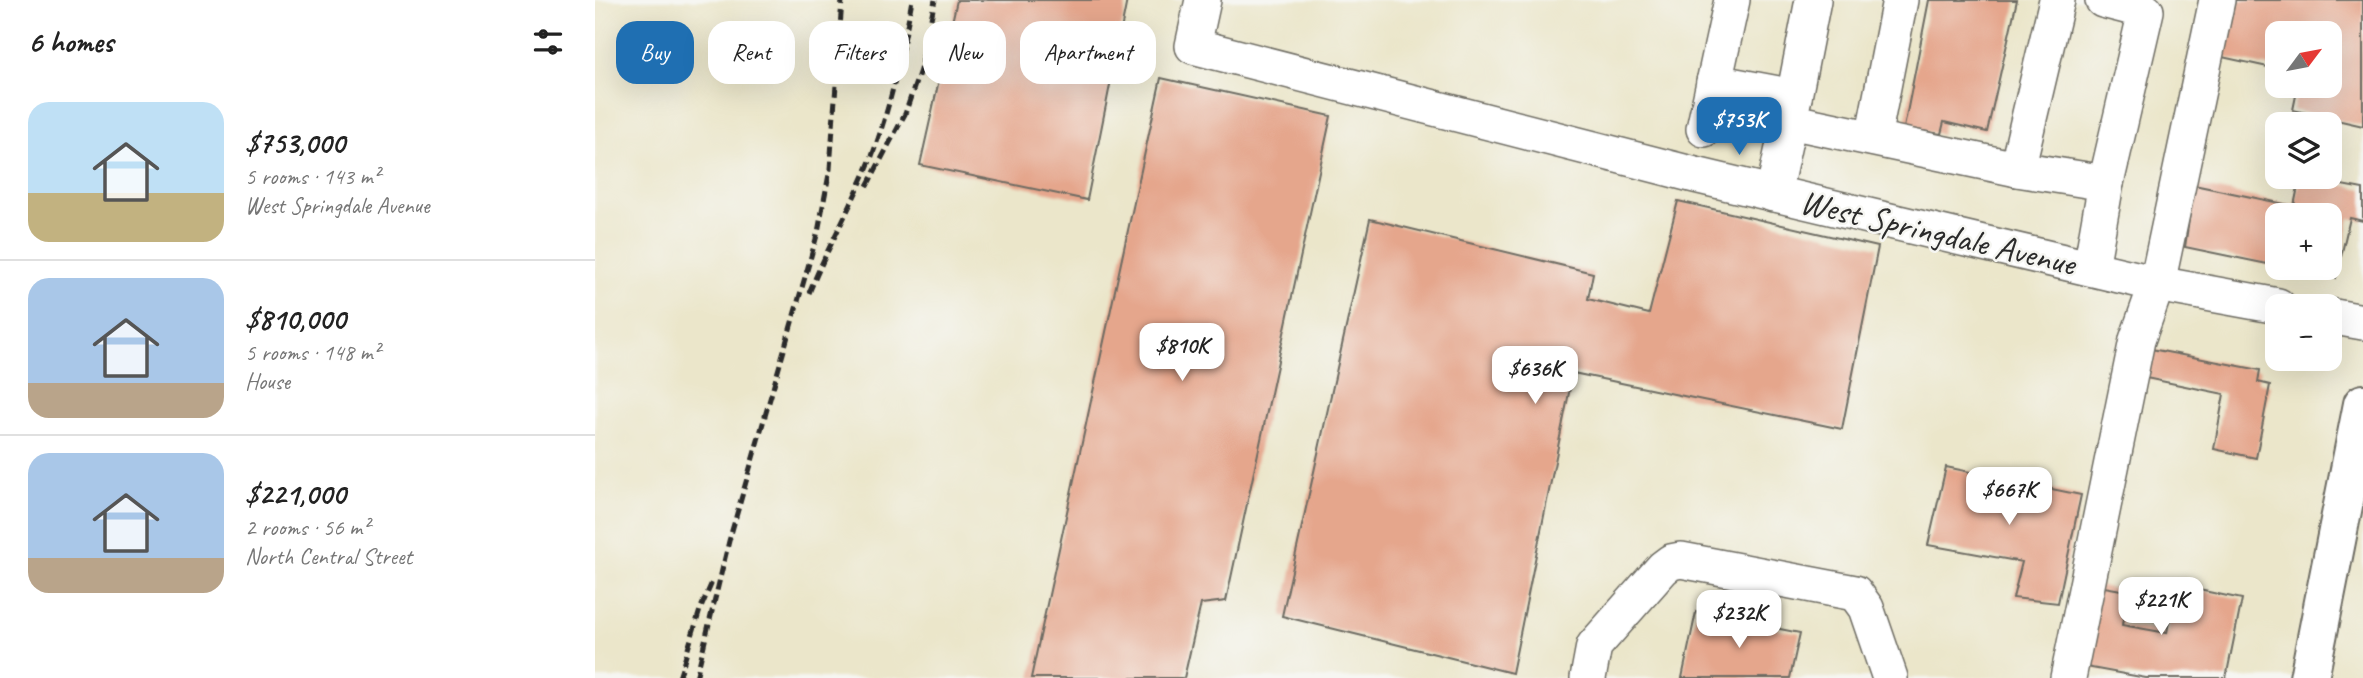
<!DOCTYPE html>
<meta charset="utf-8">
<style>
:root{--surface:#fff;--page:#f2f2f2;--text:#222;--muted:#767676;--line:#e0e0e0;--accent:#1f6fb2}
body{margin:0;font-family:Caveat,sans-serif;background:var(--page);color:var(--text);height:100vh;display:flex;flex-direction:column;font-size:26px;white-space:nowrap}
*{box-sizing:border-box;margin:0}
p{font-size:23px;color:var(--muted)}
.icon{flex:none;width:38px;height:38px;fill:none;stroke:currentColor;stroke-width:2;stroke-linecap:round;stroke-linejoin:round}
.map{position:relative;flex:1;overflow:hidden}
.details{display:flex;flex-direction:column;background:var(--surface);width:595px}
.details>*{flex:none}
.banner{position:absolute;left:21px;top:21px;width:665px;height:63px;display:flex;gap:14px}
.needle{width:46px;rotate:58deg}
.fabs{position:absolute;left:1670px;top:21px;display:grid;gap:14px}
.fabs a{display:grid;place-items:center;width:77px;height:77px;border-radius:14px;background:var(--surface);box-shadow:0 7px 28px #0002;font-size:35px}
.price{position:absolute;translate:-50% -60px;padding:0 16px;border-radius:14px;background:#fff;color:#222;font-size:23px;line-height:46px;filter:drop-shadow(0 2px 4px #0008)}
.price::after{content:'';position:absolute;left:50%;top:42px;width:21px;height:16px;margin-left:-10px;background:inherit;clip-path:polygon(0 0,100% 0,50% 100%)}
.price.active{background:var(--accent);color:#fff}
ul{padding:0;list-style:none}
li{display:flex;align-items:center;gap:21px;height:175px;padding:0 28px}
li+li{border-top:2px solid var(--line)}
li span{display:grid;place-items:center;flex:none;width:196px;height:140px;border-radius:21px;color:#555}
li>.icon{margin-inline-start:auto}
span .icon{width:84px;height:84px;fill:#fffc;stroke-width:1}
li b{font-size:30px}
h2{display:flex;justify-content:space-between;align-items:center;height:84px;padding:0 28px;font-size:30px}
.chip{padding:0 24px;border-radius:21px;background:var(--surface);box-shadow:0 7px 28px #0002;font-size:24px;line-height:63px}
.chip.active{background:var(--accent);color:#fff}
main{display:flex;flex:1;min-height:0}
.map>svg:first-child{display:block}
.building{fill:#e5a68c}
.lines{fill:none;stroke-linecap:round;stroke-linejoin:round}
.minor-casing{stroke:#6e6c63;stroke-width:38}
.major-casing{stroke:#6e6c63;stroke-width:42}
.minor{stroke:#fff;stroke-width:35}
.major{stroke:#fff;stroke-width:38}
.rail{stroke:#2b2b2b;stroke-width:5;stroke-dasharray:10 5;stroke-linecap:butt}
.labels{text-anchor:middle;stroke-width:5;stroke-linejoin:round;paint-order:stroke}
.street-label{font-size:35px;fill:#2b2b2b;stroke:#f6f6f2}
</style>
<main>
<section class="details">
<h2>6 homes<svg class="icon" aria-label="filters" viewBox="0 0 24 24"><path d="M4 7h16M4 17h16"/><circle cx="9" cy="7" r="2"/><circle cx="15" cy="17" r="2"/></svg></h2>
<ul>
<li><span style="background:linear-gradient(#bfe0f5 65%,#c2b280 0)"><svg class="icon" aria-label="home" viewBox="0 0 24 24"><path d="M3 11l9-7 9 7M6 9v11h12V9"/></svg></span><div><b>$753,000</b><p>5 rooms · 143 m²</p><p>West Springdale Avenue</p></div></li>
<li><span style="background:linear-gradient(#a9c7e8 75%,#b9a48a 0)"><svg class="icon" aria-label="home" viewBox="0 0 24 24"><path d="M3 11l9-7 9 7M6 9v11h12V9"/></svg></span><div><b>$810,000</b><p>5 rooms · 148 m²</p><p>House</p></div></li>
<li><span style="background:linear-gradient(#a9c7e8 75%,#b9a48a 0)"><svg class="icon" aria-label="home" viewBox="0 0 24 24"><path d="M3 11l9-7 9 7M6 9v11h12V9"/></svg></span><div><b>$221,000</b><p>2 rooms · 56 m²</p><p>North Central Street</p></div></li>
</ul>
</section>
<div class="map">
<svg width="1768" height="678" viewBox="0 0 1768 678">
<rect width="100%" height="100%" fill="#f6f6f2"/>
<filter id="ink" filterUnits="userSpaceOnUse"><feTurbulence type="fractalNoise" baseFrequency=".0143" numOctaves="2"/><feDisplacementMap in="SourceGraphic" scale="14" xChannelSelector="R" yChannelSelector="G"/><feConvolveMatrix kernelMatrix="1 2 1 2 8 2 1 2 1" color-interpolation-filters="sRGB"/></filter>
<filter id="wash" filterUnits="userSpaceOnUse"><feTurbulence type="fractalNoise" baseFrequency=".00686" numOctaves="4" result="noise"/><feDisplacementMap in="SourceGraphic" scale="28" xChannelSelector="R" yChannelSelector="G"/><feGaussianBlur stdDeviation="1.57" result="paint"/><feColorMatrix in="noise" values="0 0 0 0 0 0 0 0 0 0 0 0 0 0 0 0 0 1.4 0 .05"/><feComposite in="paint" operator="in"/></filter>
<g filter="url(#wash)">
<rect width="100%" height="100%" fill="#ebe6ca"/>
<g id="blocks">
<g class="building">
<polygon points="362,0 532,0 492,200 325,165"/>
<polygon points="1334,0 1422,0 1392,132 1349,122 1346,134 1309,128"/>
<polygon points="1640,0 1768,0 1768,126 1698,110 1703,86 1734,86 1734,33 1682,33 1682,69 1627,57"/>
<polygon points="566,78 736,116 631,601 606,604 589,678 436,678"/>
<polygon points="1705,177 1768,189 1768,221 1755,218 1741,278 1699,269 1734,268 1734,215 1682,215 1682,266 1590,247 1599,185 1699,206"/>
<polygon points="1083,201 1283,247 1247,429 978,373 917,673 687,616 775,219 998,273 993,299 1054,314"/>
<polygon points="1556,349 1665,370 1663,382 1675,385 1661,458 1619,449 1629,394 1551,378"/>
<polygon points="1351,467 1486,495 1463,603 1418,598 1427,562 1333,545"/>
<polygon points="1498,585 1532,591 1527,625 1572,633 1580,585 1647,599 1631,678 1551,678 1480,665"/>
<polygon points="1101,612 1205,633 1195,678 1087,678"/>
</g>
</g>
</g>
<g filter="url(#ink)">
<use href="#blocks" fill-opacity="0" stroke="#6e6c63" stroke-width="2"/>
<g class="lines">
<defs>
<g id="minor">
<polyline points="608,0 598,46 1100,175 1562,284 1683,306"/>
<polyline points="1508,0 1551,11 1511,183"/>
<polyline points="1119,82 1199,97 1194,121 1422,169 1511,183 1496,268"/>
<polyline points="1199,97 1218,0"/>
<polyline points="1109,129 1137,0"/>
<polyline points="1278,138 1305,0"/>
<polyline points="1422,169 1462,0"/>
<polyline points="1178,194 1194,121"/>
<polyline points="1734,316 1768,322"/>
<polyline points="993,678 999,646 1068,568 1076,562 1086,560 1260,593 1271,608 1295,678"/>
<polyline points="1473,678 1542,340 1562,284 1622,0"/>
</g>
<polyline id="major" points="1714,678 1768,404"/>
</defs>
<use href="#minor" class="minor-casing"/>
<use href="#major" class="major-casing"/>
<use href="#minor" class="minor"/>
<use href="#major" class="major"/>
<g class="rail">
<polyline points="272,186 310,114 325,70 340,0"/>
<path d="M214 293C233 246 259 202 277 156 296 105 307 53 317 0"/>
<polyline points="84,678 105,610 118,580"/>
<polyline points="101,678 134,541 223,232 235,169 247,0"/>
</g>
</g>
</g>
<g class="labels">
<g class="street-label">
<text transform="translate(1343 232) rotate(13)" y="12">West Springdale Avenue</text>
</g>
</g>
</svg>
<div class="fabs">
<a><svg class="needle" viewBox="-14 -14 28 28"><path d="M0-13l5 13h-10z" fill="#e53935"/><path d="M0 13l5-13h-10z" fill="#767676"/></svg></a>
<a><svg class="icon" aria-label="layers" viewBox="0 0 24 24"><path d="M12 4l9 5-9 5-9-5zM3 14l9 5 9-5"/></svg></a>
<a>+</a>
<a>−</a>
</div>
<b class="price active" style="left:1144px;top:157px">$753K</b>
<b class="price" style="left:587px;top:383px">$810K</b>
<b class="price" style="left:940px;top:406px">$636K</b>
<b class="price" style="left:1414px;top:527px">$667K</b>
<b class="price" style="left:1566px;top:637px">$221K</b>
<b class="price" style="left:1144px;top:650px">$232K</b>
<div class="banner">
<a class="chip active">Buy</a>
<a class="chip">Rent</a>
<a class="chip">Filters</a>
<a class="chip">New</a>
<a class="chip">Apartment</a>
</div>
</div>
</main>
